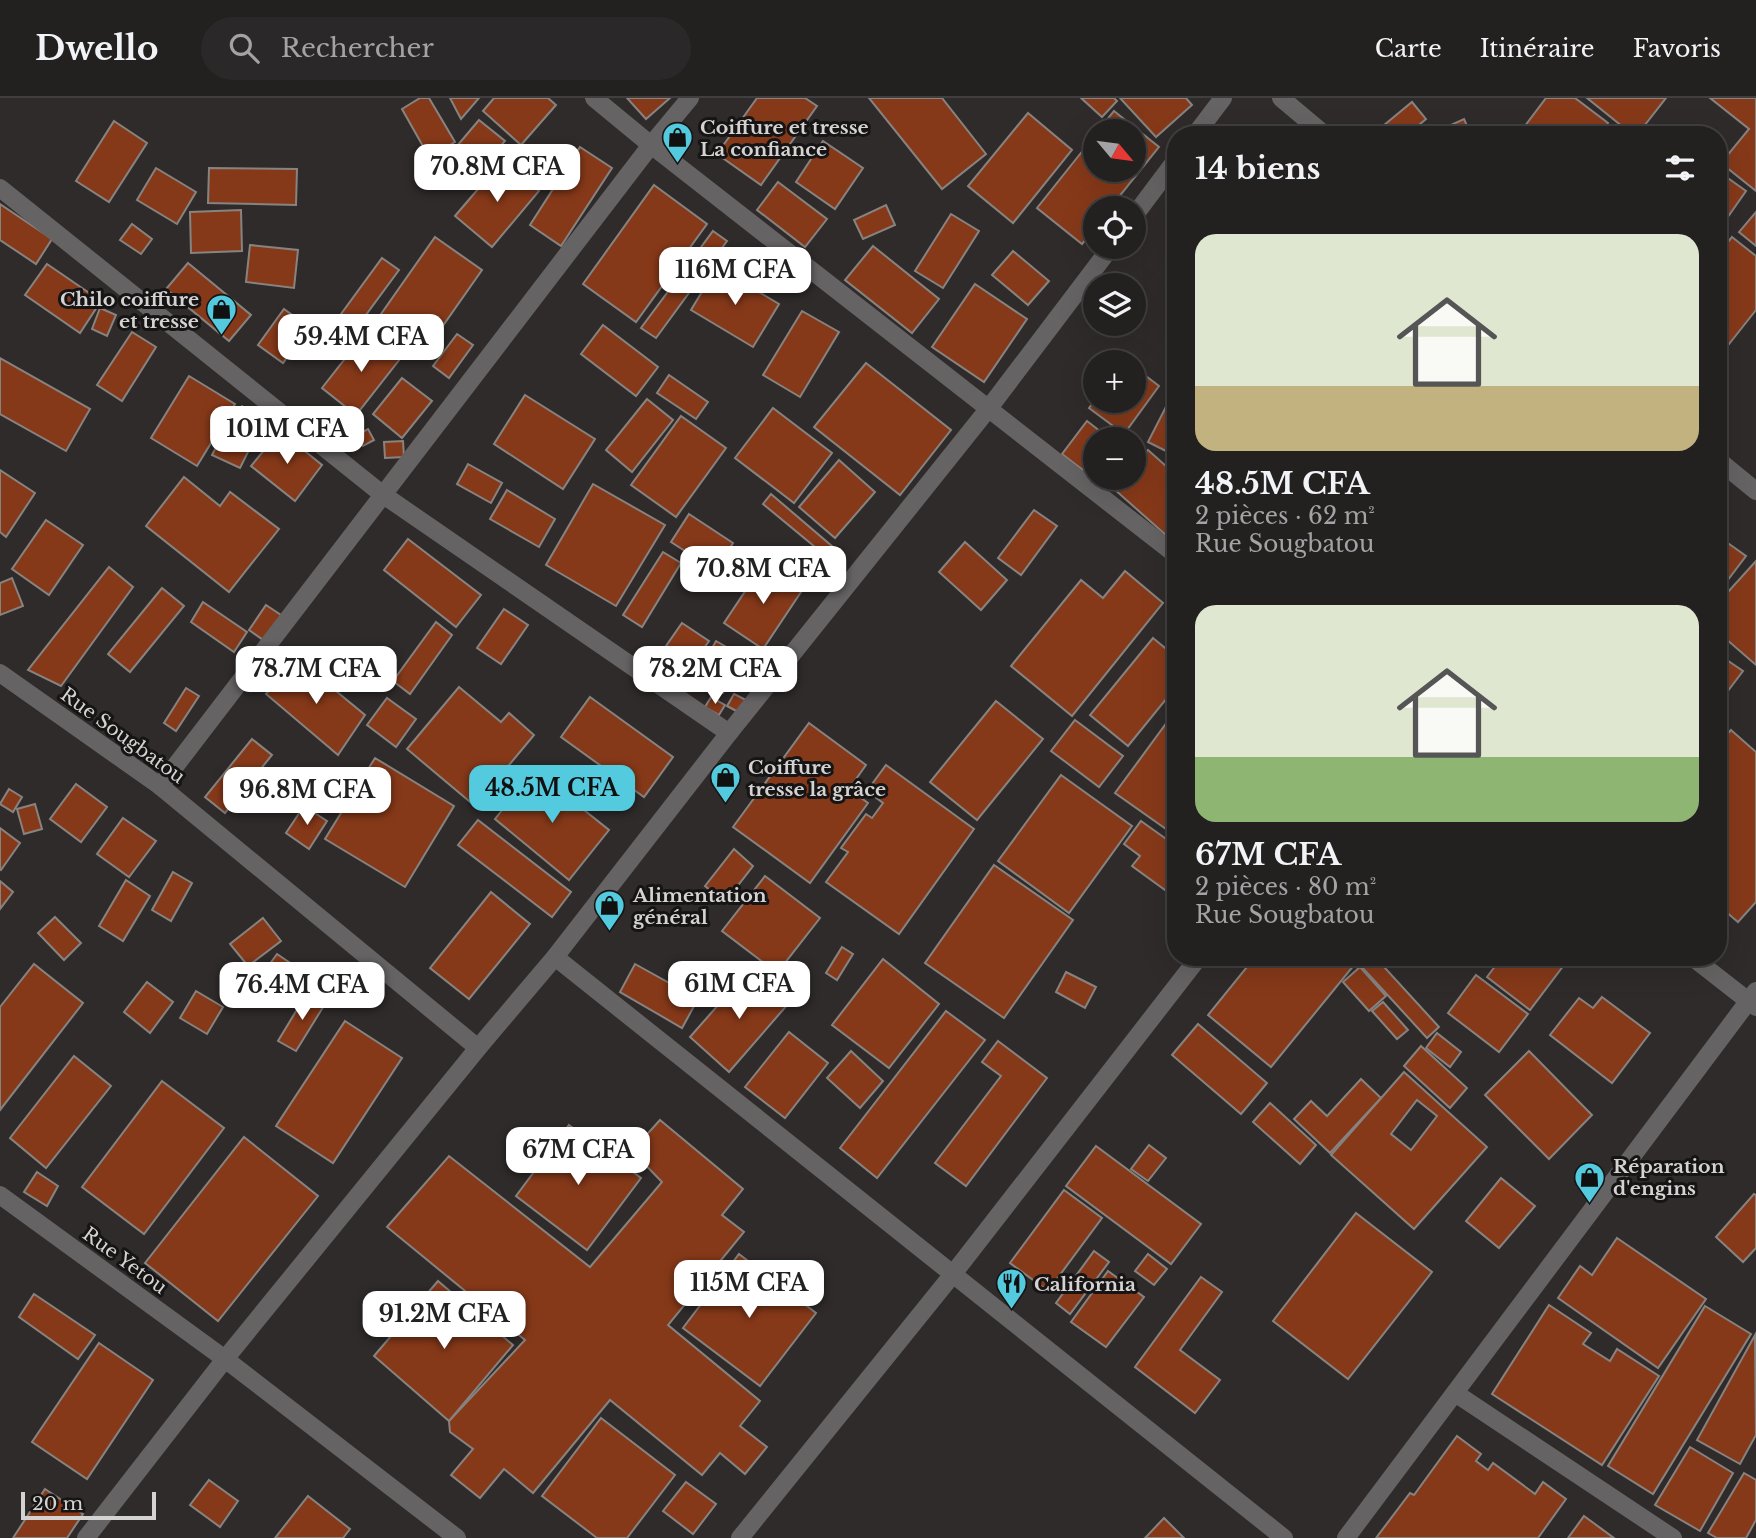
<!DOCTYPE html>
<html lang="fr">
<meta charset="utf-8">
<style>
:root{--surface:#232020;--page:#2b2829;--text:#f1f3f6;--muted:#a3a3a5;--line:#403e3e;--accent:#54cade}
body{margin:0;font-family:"Libre Baskerville",serif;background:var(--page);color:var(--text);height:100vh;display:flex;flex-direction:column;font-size:26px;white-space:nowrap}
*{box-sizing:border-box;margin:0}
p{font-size:23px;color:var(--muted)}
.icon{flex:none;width:38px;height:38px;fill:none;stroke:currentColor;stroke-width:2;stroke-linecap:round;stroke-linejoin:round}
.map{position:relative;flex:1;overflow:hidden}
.sheet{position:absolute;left:1167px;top:28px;width:560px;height:840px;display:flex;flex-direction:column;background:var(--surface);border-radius:28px;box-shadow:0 7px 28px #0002,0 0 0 2px var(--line)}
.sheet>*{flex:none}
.needle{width:46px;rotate:119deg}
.tools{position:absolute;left:1083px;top:21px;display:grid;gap:14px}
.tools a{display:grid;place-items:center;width:63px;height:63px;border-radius:50%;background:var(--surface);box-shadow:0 7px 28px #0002,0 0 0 2px var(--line);font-size:35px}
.scale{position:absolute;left:21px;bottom:18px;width:135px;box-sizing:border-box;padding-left:7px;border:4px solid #d5d3d2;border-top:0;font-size:19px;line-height:24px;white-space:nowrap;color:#d5d3d2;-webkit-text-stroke:5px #161414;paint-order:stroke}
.price{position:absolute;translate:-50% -60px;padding:0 16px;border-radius:14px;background:#fff;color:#222;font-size:23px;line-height:46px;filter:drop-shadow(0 2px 4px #0008)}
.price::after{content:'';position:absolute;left:50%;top:42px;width:21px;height:16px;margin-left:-10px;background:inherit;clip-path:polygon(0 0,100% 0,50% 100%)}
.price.selected{background:var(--accent);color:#111}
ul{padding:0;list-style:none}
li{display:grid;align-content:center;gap:14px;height:371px;padding:0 28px}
li span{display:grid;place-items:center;height:217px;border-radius:21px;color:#555}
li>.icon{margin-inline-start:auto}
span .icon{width:126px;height:126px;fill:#fffc;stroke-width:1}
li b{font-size:30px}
h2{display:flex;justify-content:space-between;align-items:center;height:84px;padding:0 28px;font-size:30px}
header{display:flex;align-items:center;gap:42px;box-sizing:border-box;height:98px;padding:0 35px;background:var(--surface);border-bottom:2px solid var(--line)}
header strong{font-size:33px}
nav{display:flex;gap:38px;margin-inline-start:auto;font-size:24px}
.search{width:490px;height:63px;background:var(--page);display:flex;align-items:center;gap:18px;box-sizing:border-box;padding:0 24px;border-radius:38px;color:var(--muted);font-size:26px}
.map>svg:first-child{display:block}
.building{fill:#863919;stroke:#878381;stroke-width:2;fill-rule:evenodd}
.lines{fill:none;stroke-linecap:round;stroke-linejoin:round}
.minor{stroke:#656363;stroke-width:18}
.labels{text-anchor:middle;stroke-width:6;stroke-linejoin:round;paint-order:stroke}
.poi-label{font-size:19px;font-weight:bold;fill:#d5d3d2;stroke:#161414;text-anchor:start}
.street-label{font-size:19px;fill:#d5d3d2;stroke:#161414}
</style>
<header>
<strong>Dwello</strong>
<div class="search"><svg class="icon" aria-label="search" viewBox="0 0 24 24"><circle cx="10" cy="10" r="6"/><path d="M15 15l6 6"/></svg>Rechercher</div>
<nav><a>Carte</a><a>Itinéraire</a><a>Favoris</a></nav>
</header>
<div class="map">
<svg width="1756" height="1440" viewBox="0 0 1756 1440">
<rect width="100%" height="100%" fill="#2f2b2a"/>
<g class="building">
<polygon points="420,0 429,0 455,44 429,59 402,11"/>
<polygon points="450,0 479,0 461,21"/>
<polygon points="494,0 548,0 556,7 521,47 483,13"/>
<polygon points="627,0 670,0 646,21"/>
<polygon points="757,0 805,0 817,8 761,87 717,56"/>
<polygon points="869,0 942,0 986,56 942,91"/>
<polygon points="1081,0 1114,0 1117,3 1102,19"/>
<polygon points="1120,0 1186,0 1192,7 1156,39"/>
<polygon points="1546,0 1575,0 1608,25 1599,37 1518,37"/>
<polygon points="1587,0 1666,0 1637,37 1633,37"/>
<polygon points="1710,0 1756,0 1756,93 1721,65 1749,31"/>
<polygon points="1412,4 1426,21 1407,37 1372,37"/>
<polygon points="1114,13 1159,49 1110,110 1096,110 1096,129 1082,146 1037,110 1096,36 1096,72 1134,72 1134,33 1098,33"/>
<polygon points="1028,15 1072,52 1013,125 968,88"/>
<polygon points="1464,21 1471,37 1429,37"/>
<polygon points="479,22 505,43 471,83 446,61"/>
<polygon points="114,23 147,45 109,104 76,83"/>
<polygon points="823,43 863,70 835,111 796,84"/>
<polygon points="580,49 612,70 561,148 530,127"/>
<polygon points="502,63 539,93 492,149 455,118"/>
<polygon points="156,70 196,94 177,126 137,102"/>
<polygon points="209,70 297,71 296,107 208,105"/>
<polygon points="1718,73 1746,93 1718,133"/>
<polygon points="778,84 827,121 805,149 757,112"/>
<polygon points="654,87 707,126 636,224 583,186"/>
<polygon points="0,106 52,141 36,166 0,142"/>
<polygon points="886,107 895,127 863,141 854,122"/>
<polygon points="241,112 242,153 191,155 190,114"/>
<polygon points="1756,114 1756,148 1739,134"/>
<polygon points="951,116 979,133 943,190 915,173"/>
<polygon points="132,126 152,141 141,156 120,142"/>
<polygon points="713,133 727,143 656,240 641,230"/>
<polygon points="435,139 482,172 421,259 374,226"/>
<polygon points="1732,139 1756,158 1756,212 1718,260 1718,156"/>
<polygon points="250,147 298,152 294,190 246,184"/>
<polygon points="873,148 939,201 912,235 845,182"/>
<polygon points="1013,153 1049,183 1028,207 992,177"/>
<polygon points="382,160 399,172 357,229 341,216"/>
<polygon points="188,165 251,217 229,243 166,191"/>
<polygon points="47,166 101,203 80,235 25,197"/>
<polygon points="717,169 779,206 753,249 691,212"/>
<polygon points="975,186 1027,221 984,284 932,249"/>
<polygon points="100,210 116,217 107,238 92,231"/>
<polygon points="284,211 309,229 283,265 258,247"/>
<polygon points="802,213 839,234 800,299 763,277"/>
<polygon points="603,227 658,269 636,298 581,256"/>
<polygon points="132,234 156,249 122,303 97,287"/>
<polygon points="366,234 400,261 356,317 322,290"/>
<polygon points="457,236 473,247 449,280 433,268"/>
<polygon points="0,260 90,311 66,353 0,316"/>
<polygon points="866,265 951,332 900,397 814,329"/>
<polygon points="1134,269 1159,288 1124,336 1089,310 1096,301 1096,303 1134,303"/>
<polygon points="669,277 708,304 696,321 657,295"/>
<polygon points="189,278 235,306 197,368 151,340"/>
<polygon points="402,280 432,303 402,340 373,316"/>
<polygon points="525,297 595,341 563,391 494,346"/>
<polygon points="1171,299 1176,302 1176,352 1174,357 1148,344"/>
<polygon points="647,301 673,322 632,374 606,352"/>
<polygon points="242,308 265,321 252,345 228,331"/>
<polygon points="773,310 832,355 794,405 735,360"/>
<polygon points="681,318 726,350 676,419 631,387"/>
<polygon points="358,320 359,332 346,333 344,321"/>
<polygon points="1087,323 1110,341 1096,341 1096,380 1110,380 1104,388 1062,356"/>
<polygon points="368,331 374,342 363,348 357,337"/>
<polygon points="280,333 322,367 295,403 251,368"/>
<polygon points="224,334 251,348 240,370 212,357"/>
<polygon points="403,343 404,359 385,360 384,344"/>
<polygon points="1148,352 1176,377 1176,446 1114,391 1124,380 1134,380 1134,368"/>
<polygon points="839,362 875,394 835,440 799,409"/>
<polygon points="468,366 502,385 491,405 457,386"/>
<polygon points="0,372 35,395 6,439 0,434"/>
<polygon points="184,379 220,408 230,394 279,431 229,494 146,428"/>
<polygon points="593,386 665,427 616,508 546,467"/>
<polygon points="507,392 555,421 539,449 490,421"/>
<polygon points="771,396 833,449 826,458 763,406"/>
<polygon points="1034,412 1057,428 1021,477 998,460"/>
<polygon points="689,416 733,445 716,473 671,444"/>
<polygon points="46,422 83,447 49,497 12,471"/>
<polygon points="1718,438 1746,458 1718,495"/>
<polygon points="408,441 481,497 456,529 384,472"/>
<polygon points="965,444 1007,482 981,512 939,474"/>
<polygon points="663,454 681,465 642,529 623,517"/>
<polygon points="1756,463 1756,567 1718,534 1718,505"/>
<polygon points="764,465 803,491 763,551 724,525"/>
<polygon points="109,469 133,489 61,588 28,572"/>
<polygon points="1125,473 1163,505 1072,618 1011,568 1081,482 1103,500"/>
<polygon points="12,480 23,508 0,517 0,485"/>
<polygon points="162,490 184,508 130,574 108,556"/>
<polygon points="203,504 247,534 234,554 191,524"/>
<polygon points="266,507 284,519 266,544 249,532"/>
<polygon points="504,511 528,527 501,566 477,550"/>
<polygon points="436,524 452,537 410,596 393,583"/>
<polygon points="682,525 709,543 692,567 666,548"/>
<polygon points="1153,540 1176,559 1176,589 1128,648 1090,617"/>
<polygon points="716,543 744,559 723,595 696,579"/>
<polygon points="759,551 770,557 761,573 750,566"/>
<polygon points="1718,556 1743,573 1718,606"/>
<polygon points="296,560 365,617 338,657 266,596"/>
<polygon points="459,589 501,624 509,615 534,637 475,708 407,651"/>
<polygon points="186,590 199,598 176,633 164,625"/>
<polygon points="734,596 746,602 740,615 727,608"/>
<polygon points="590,599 673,659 644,699 561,639"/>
<polygon points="711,599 725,607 719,617 705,609"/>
<polygon points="387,600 416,621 396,649 367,627"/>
<polygon points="996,603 1043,641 977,722 930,684"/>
<polygon points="1075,622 1123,658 1099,689 1051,653"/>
<polygon points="809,625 866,667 849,691 868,705 810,785 733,729"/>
<polygon points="1165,627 1176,635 1176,738 1115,695"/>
<polygon points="1731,632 1756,654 1756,804 1738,824 1718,807 1718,646"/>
<polygon points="252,641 272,657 225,715 205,699"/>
<polygon points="375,660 454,708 405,789 325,741"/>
<polygon points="886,667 974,731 899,836 826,784 848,754 841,750 866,716 872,720 883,705 867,693"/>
<polygon points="534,672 609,732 569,782 495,721"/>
<polygon points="1061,677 1132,728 1069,815 998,763"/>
<polygon points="76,686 107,709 81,744 50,721"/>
<polygon points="9,691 22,699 13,714 0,706"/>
<polygon points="35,706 42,731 24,736 17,711"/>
<polygon points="304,708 327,723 309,751 286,735"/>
<polygon points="123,720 156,743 129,779 97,756"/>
<polygon points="478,722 571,794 552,819 458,747"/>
<polygon points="1141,723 1176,748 1176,800 1132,768 1140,758 1124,746"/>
<polygon points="0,730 20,745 1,772 0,771"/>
<polygon points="734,751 753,768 725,804 705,788"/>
<polygon points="994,767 1073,822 1004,920 925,865"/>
<polygon points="173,774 192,785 171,823 152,812"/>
<polygon points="765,778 820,820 777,875 722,833"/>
<polygon points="126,782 150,798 123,843 99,828"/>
<polygon points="0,783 13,794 0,811"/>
<polygon points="491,794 530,826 469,901 430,870"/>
<polygon points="55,819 81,845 64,862 38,835"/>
<polygon points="263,820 281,843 248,868 230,846"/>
<polygon points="842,849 853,856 837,882 826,875"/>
<polygon points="277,856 302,873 280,902 256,885"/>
<polygon points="1255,859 1358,859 1359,861 1271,969 1208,917"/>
<polygon points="1367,859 1375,859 1439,929 1427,940 1360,867"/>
<polygon points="1502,859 1570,859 1530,912 1487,879"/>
<polygon points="883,861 939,906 889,970 832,927"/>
<polygon points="34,866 83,905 0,1012 0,909"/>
<polygon points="635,866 698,901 682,930 620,894"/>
<polygon points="1360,869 1386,898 1369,913 1343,884"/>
<polygon points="749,872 788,906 729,974 690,939"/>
<polygon points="1066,874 1096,889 1085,910 1056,894"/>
<polygon points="1476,877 1528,916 1499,954 1448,915"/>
<polygon points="147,884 173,904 150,935 124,914"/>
<polygon points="196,893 223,909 207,936 180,920"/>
<polygon points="307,895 325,906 296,953 278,943"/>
<polygon points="1602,899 1650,935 1612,985 1550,937 1579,900 1593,910"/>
<polygon points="1383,904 1408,932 1397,941 1372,913"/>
<polygon points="946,913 985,942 877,1080 840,1050"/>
<polygon points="345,923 402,960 333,1065 276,1028"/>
<polygon points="1198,926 1267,985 1241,1016 1172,957"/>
<polygon points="789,934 828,965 785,1020 745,989"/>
<polygon points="1437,935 1461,954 1450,969 1426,950"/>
<polygon points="998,943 1047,980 966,1088 935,1065 1001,978 982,964"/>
<polygon points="1421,948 1467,990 1450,1010 1404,968"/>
<polygon points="851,953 883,983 860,1010 827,980"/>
<polygon points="1529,953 1592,1017 1549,1061 1485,997"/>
<polygon points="74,958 111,988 46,1070 10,1040"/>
<path d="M1404 974 1487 1049 1414 1131 1331 1057ZM1417 1002 1437 1018 1411 1052 1391 1036Z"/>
<polygon points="1361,981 1381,1000 1330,1055 1294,1021 1311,1003 1327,1018"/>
<polygon points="162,983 224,1030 144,1136 82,1089"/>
<polygon points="1270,1005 1316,1047 1300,1066 1253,1024"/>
<polygon points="660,1022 743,1091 722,1117 744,1134 668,1227 760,1303 740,1328 767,1349 745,1376 720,1355 702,1377 610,1302 533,1395 504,1371 480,1400 451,1377 473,1351 450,1334 449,1323 525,1242 387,1129 449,1058 590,1169 662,1084 632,1053"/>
<polygon points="569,1027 641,1080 587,1152 516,1098"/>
<polygon points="244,1039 318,1098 218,1223 145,1165"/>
<polygon points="1149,1047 1166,1060 1148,1083 1131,1071"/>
<polygon points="1096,1048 1201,1126 1171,1166 1066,1088"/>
<polygon points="37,1074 58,1088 47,1108 24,1094"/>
<polygon points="1501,1080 1535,1108 1499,1150 1466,1123"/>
<polygon points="1064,1092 1102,1120 1048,1193 1010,1165"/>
<polygon points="1754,1096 1756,1097 1756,1150 1743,1164 1716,1139"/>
<polygon points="1356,1115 1432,1174 1348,1281 1273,1223"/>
<polygon points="1617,1140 1706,1201 1658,1270 1558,1200 1580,1168 1592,1177"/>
<polygon points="1094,1153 1109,1164 1070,1216 1056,1205"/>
<polygon points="739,1156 816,1215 760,1288 683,1230"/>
<polygon points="1148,1156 1167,1171 1154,1187 1135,1173"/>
<polygon points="1108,1173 1144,1199 1106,1249 1071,1224"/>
<polygon points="1201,1179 1222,1194 1180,1252 1220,1282 1195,1315 1135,1269"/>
<polygon points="438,1183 513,1247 449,1323 374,1258"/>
<polygon points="34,1196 95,1237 78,1261 19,1219"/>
<polygon points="1549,1207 1591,1235 1583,1246 1610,1263 1617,1251 1659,1278 1602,1367 1492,1296"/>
<polygon points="1705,1208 1751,1236 1653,1396 1608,1368"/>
<polygon points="1755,1237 1756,1337 1740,1366 1697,1342"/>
<polygon points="99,1245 153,1282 87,1381 32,1344"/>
<polygon points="601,1320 675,1377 627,1440 597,1440 542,1398"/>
<polygon points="1457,1338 1481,1356 1476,1363 1488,1372 1493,1365 1535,1396 1543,1384 1566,1401 1538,1440 1376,1440 1410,1395 1414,1397"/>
<polygon points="1690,1349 1733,1375 1700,1433 1655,1407"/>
<polygon points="1744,1375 1756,1382 1756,1422 1746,1440 1717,1440 1708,1435"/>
<polygon points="209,1382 238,1403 220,1429 190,1407"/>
<polygon points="686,1384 716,1406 693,1436 663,1413"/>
<polygon points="45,1391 83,1416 67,1440 13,1440"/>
<polygon points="308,1398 350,1431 343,1440 275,1440"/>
<polygon points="1584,1418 1614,1440 1568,1440"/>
<polygon points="1164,1420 1184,1440 1145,1440"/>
</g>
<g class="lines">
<g class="minor">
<polyline points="594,0 651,47 1176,457"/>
<polyline points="1281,0 1325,37"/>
<polyline points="1195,37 1223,0"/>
<polyline points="0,90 382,396 729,635"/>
<polyline points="1134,118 1176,62"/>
<polyline points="1718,362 1756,393"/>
<polyline points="0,575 160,688 478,950"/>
<polyline points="160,688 651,47 690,0"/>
<polyline points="555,859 1284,1440"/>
<polyline points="1692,859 1756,909"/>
<polyline points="0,1097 225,1261 457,1440"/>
<polyline points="1455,1295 1673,1440"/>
<polyline points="86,1440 225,1261 478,950 555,859 729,635 989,310 1111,149"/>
<polyline points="740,1440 953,1176 1199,859"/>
<polyline points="1346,1440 1756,893"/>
</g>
</g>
<defs>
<symbol id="shop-pin" viewBox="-11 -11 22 30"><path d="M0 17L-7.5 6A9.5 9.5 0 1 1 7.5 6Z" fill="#54cade" stroke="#161414"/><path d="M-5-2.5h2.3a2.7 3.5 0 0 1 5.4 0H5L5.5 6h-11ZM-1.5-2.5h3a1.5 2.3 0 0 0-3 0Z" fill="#111"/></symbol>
<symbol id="restaurant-pin" viewBox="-11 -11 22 30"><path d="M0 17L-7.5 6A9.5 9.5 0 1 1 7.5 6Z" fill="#54cade" stroke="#161414"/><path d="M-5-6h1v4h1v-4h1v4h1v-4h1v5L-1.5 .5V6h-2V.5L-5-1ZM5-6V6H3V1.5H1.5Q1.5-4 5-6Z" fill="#111"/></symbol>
</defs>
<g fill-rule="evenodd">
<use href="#shop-pin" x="660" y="22" width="35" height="47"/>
<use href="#shop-pin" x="204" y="194" width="35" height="47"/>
<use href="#shop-pin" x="708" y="662" width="35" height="47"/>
<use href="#shop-pin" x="592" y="790" width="35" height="47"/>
<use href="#shop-pin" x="1572" y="1062" width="35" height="47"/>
<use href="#restaurant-pin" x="994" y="1168" width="35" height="47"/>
</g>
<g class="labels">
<g class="poi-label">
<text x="700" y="36">Coiffure et tresse<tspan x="700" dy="22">La confiance</tspan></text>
<text x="199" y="208" text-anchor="end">Chilo coiffure<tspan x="199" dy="22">et tresse</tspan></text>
<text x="748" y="676">Coiffure<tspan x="748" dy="22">tresse la grâce</tspan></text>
<text x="633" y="804">Alimentation<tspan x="633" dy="22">général</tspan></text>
<text x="1613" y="1075">Réparation<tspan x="1613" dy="22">d'engins</tspan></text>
<text x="1034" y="1193">California</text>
</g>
<g class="street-label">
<text transform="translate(123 637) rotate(36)" y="7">Rue Sougbatou</text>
<text transform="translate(125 1162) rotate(36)" y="7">Rue Yetou</text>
</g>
</g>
</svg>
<div class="tools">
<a><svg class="needle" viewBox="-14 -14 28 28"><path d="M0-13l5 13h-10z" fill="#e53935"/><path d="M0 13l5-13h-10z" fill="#a3a3a5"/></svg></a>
<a><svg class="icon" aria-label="locate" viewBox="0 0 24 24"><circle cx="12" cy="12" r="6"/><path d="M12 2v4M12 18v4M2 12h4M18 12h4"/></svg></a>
<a><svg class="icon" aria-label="layers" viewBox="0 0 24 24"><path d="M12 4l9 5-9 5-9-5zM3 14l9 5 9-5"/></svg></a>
<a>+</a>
<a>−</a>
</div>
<div class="scale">20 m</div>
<b class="price" style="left:497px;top:106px">70.8M CFA</b>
<b class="price" style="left:735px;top:209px">116M CFA</b>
<b class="price" style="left:361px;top:276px">59.4M CFA</b>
<b class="price" style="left:287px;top:368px">101M CFA</b>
<b class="price" style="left:763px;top:508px">70.8M CFA</b>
<b class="price" style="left:316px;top:608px">78.7M CFA</b>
<b class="price" style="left:715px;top:608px">78.2M CFA</b>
<b class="price selected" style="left:552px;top:727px">48.5M CFA</b>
<b class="price" style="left:307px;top:729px">96.8M CFA</b>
<b class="price" style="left:739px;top:923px">61M CFA</b>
<b class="price" style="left:302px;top:924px">76.4M CFA</b>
<b class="price" style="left:578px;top:1089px">67M CFA</b>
<b class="price" style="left:749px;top:1222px">115M CFA</b>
<b class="price" style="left:444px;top:1253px">91.2M CFA</b>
<section class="sheet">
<h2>14 biens<svg class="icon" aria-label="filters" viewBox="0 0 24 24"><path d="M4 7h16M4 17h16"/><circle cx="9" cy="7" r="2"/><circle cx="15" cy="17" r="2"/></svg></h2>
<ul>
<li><span style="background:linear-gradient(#dfe7d0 70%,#c2b280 0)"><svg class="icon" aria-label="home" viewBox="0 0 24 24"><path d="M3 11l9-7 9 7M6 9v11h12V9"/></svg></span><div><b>48.5M CFA</b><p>2 pièces · 62 m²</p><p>Rue Sougbatou</p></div></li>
<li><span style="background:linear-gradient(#dfe7d0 70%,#8fb573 0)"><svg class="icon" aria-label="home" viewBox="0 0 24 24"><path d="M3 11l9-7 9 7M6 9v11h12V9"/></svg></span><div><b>67M CFA</b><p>2 pièces · 80 m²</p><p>Rue Sougbatou</p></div></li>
</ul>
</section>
</div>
